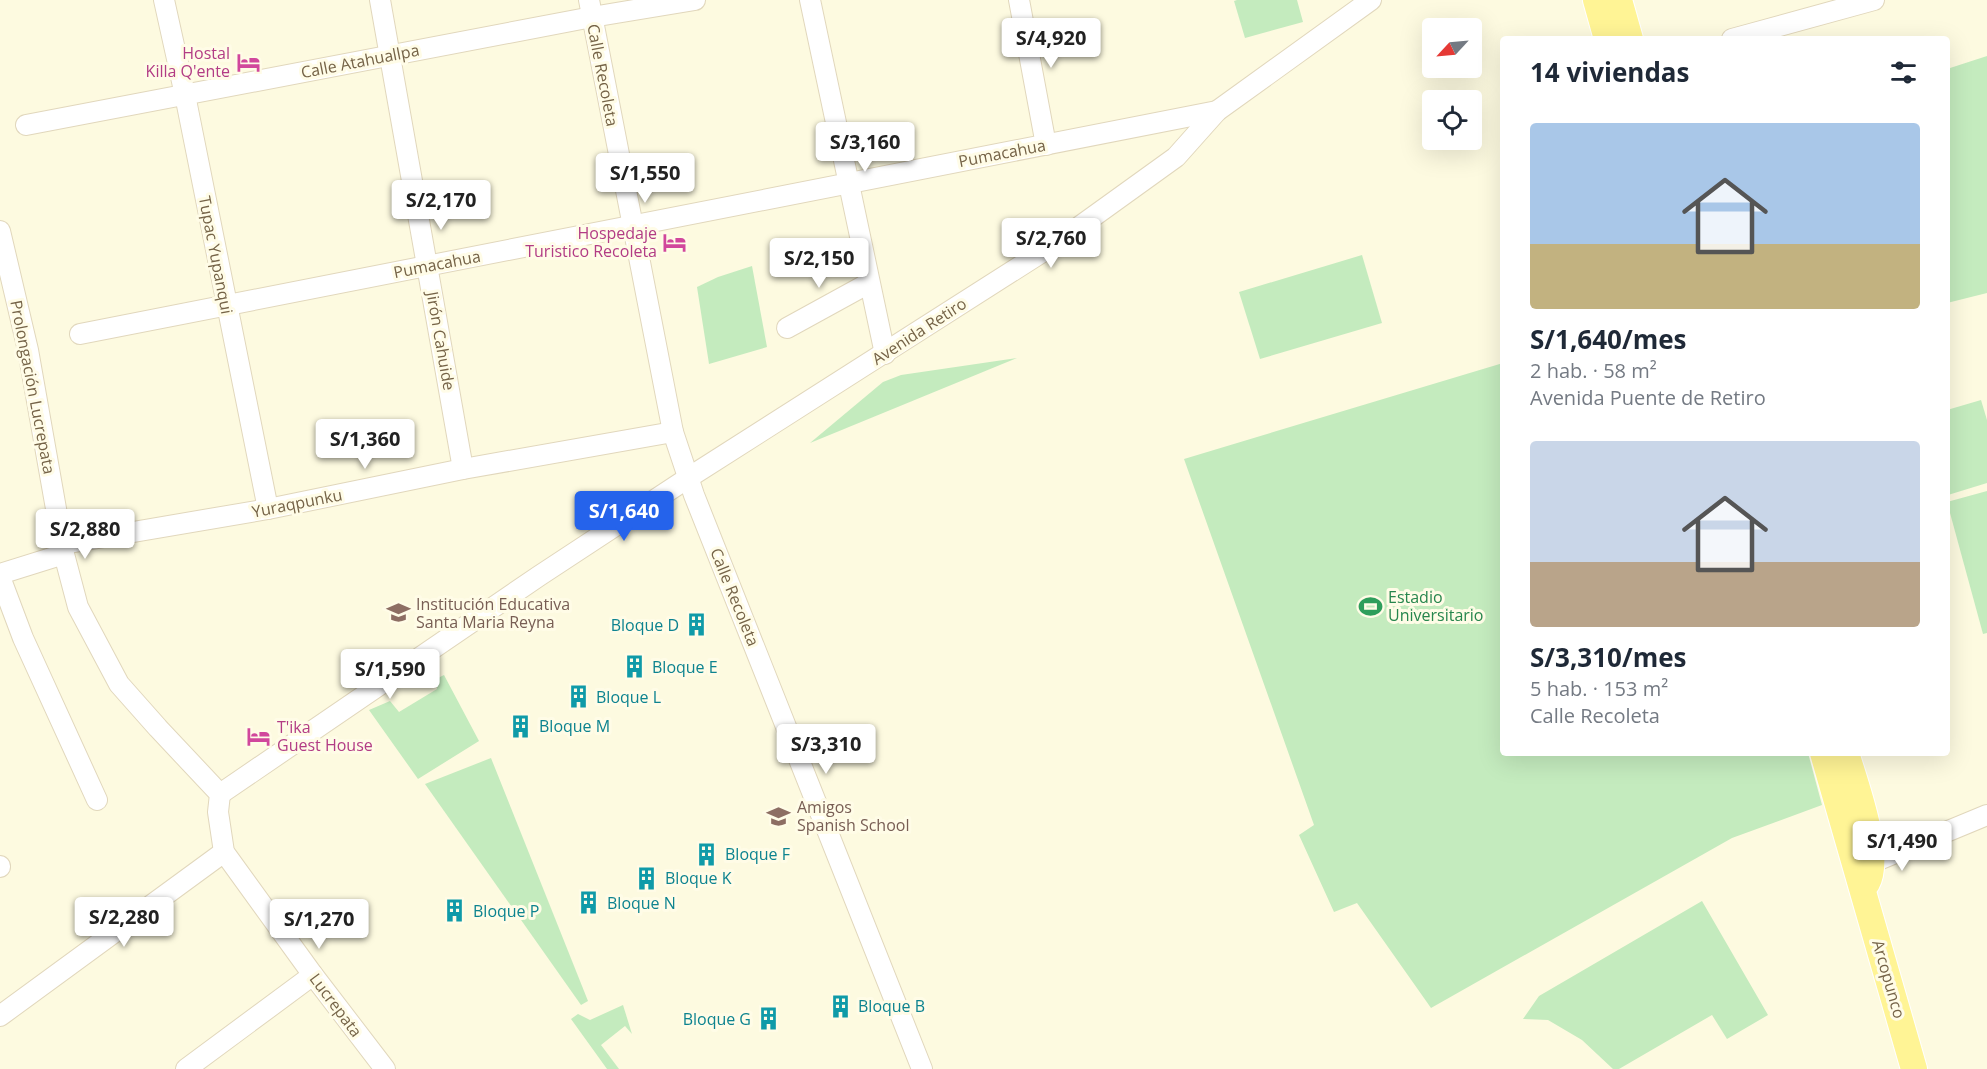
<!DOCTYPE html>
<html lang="es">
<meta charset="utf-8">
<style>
:root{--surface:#fff;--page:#f6f6f7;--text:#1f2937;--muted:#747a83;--accent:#2563eb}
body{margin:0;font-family:"Open Sans",sans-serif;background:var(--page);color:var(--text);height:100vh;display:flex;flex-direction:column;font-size:22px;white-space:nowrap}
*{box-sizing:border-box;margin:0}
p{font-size:20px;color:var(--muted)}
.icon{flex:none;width:33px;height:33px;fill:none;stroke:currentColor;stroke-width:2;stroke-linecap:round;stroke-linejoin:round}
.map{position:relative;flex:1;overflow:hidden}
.drawer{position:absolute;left:1500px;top:36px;width:450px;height:720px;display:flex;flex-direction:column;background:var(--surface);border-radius:6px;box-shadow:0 6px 24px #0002}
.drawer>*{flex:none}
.needle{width:39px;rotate:244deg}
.fabs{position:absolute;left:1422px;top:18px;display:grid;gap:12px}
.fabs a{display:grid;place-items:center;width:60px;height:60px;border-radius:6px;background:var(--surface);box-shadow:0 6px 24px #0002;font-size:30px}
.price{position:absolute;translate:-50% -51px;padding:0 14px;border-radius:6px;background:#fff;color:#222;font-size:20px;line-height:39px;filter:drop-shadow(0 2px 3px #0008)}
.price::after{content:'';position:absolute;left:50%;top:36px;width:18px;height:14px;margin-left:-9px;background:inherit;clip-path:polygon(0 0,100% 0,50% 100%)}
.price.selected{background:var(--accent);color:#fff}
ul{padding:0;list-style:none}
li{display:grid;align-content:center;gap:12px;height:318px;padding:0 30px}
li span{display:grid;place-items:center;height:186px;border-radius:6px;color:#555}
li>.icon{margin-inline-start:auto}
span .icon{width:108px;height:108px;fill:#fffc;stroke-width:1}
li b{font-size:26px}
h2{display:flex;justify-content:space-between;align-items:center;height:72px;padding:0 30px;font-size:26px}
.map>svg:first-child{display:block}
.green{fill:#c4ebbe}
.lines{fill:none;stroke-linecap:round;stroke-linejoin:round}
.minor-casing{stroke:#e1d7bc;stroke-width:22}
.major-casing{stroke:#fff;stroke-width:28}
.minor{stroke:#fff;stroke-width:20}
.major{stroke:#fff495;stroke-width:26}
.labels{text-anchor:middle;stroke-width:6;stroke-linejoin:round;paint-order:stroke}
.hotel-label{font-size:16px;fill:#b23c85;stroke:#fffce7;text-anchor:end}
.street-label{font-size:16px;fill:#756347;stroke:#fffce7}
.leisure-label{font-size:16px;fill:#27864d;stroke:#fffce7;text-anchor:start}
.education-label{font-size:16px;fill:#785e54;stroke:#fffce7;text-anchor:start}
.culture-label{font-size:16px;fill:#0d838f;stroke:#fffce7;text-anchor:start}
</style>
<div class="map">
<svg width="1987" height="1069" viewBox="0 0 1987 1069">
<rect width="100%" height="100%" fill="#fdfae0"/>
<g class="green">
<polygon points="1237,0 1297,0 1303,22 1245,38 1234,1"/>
<polygon points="1987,56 1987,293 1947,303 1947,69"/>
<polygon points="1362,255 1382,323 1260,359 1239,292"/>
<polygon points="752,266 767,347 709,364 697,287 718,277"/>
<polygon points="1017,358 810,443 883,382 901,375"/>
<polygon points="1503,363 1503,753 1808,753 1822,805 1732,838 1431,1008 1357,903 1334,912 1299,835 1314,825 1184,459"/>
<polygon points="1981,400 1987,420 1987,483 1948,495 1947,410"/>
<polygon points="1987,491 1987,633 1983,634 1947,502"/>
<polygon points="444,675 479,741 418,779 369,710 390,701 399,712 437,689 436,679"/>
<polygon points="491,758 588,1001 581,1005 425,784"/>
<polygon points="1702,901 1768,1015 1727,1039 1712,1015 1619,1069 1613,1069 1582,1040 1548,1020 1523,1019 1539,996"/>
<polygon points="623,1005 632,1034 625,1026 601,1045 619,1069 607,1069 571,1019 578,1014 590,1020"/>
</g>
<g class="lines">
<defs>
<g id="minor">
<polyline points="164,0 185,95 268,509"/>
<polyline points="380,0 463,469"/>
<polyline points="589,0 673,432 694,495 922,1069"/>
<polyline points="810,0 885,354"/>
<polyline points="1019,0 1046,145"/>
<polyline points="1732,39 1874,0"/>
<polyline points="26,125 592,17 695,0"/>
<polyline points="0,231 28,350 64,554 78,607 119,684 158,728 220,794 218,812 224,852 313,975 385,1069"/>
<polyline points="787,328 869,283"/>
<polyline points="80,334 1217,111"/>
<polyline points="63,544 268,509 463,469 673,432"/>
<polyline points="0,574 64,554"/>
<polyline points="0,577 23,638 97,800"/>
<polyline points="220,794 539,576 688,478 1058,242 1176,157 1217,111 1371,0"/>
<polyline points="0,866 0,867"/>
<polyline points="1859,868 1987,815"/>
<polyline points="0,1016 224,852"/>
<polyline points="186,1069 313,975"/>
</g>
<g id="major">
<polyline points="1596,0 1607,39"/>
<polyline points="1619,0 1630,39"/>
<polyline points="1823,753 1914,1069"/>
<path d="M1846 753C1855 783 1882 856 1867 883"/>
</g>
</defs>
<use href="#minor" class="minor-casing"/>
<use href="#major" class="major-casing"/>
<use href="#minor" class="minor"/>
<use href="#major" class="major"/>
</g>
<defs>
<symbol id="hotel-bare" viewBox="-9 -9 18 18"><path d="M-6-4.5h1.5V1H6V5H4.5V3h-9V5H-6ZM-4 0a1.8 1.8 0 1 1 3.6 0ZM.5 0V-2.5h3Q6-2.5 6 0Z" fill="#d1479c" stroke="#fffce7" stroke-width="2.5" paint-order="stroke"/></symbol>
<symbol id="stadium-bare" viewBox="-9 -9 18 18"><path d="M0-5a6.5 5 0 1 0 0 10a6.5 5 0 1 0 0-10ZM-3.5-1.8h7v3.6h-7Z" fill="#2e9e5b" stroke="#fffce7" stroke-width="2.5" paint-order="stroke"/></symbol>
<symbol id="school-bare" viewBox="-9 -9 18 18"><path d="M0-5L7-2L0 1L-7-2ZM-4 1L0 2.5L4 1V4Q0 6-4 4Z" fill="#8d6e63" stroke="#fffce7" stroke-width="2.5" paint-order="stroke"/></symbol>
<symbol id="building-bare" viewBox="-9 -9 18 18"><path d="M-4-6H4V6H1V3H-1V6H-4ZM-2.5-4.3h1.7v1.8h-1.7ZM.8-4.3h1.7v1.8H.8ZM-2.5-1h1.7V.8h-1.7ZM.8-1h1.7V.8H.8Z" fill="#0f9aa8" stroke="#fffce7" stroke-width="2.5" paint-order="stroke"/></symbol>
</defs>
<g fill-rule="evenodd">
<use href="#hotel-bare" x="232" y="46" width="33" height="33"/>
<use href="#hotel-bare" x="658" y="226" width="33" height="33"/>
<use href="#stadium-bare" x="1354" y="590" width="33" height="33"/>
<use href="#school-bare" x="382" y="596" width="33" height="33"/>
<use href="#building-bare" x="680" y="608" width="33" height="33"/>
<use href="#building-bare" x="618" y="650" width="33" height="33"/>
<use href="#building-bare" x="562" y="680" width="33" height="33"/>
<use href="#building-bare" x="504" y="710" width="33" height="33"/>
<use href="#hotel-bare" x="242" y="720" width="33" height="33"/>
<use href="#school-bare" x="762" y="800" width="33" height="33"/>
<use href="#building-bare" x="690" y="838" width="33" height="33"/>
<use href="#building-bare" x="630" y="862" width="33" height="33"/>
<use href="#building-bare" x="572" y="886" width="33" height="33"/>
<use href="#building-bare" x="438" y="894" width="33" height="33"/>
<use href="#building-bare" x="824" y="990" width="33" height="33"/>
<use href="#building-bare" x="752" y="1002" width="33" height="33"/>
</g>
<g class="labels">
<g class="hotel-label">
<text x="230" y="59">Hostal<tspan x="230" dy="18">Killa Q'ente</tspan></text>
<text x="657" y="239">Hospedaje<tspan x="657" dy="18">Turistico Recoleta</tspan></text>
<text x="277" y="733" text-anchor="start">T'ika<tspan x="277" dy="18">Guest House</tspan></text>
</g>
<g class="street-label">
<text transform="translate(360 61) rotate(-11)" y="6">Calle Atahuallpa</text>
<text transform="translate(603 75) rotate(79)" y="6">Calle Recoleta</text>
<text transform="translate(1002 153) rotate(-11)" y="6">Pumacahua</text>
<text transform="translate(216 255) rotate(79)" y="6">Tupac Yupanqui</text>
<text transform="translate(437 264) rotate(-11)" y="6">Pumacahua</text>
<text transform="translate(919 331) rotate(-33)" y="6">Avenida Retiro</text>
<text transform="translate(441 341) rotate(80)" y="6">Jirón Cahuide</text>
<text transform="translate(33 387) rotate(79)" y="6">Prolongación Lucrepata</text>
<text transform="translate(297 503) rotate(-11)" y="6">Yuraqpunku</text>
<text transform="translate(735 597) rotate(68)" y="6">Calle Recoleta</text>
<text transform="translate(1889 979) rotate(74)" y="6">Arcopunco</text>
<text transform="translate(336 1005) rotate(53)" y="6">Lucrepata</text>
</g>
<g class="leisure-label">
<text x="1388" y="603">Estadio<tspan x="1388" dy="18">Universitario</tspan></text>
</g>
<g class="education-label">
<text x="416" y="610">Institución Educativa<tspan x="416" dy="18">Santa Maria Reyna</tspan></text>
<text x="797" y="813">Amigos<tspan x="797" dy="18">Spanish School</tspan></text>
</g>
<g class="culture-label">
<text x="679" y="631" text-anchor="end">Bloque D</text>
<text x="652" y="673">Bloque E</text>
<text x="596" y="703">Bloque L</text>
<text x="539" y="732">Bloque M</text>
<text x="725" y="860">Bloque F</text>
<text x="665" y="884">Bloque K</text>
<text x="607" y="909">Bloque N</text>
<text x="473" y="917">Bloque P</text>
<text x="858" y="1012">Bloque B</text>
<text x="751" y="1025" text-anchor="end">Bloque G</text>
</g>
</g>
</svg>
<div class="fabs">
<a><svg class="needle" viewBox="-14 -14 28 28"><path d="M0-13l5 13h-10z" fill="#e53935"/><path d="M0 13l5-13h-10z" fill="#747a83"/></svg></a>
<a><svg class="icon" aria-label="locate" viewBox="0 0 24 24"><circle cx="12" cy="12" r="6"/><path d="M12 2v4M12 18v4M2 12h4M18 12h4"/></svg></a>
</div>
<b class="price" style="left:1051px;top:69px">S/4,920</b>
<b class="price" style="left:865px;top:173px">S/3,160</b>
<b class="price" style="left:645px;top:204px">S/1,550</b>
<b class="price" style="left:441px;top:231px">S/2,170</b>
<b class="price" style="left:1051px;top:269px">S/2,760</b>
<b class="price" style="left:819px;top:289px">S/2,150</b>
<b class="price" style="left:365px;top:470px">S/1,360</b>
<b class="price selected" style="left:624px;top:542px">S/1,640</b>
<b class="price" style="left:85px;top:560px">S/2,880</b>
<b class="price" style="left:390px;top:700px">S/1,590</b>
<b class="price" style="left:826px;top:775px">S/3,310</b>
<b class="price" style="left:1902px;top:872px">S/1,490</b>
<b class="price" style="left:124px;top:948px">S/2,280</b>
<b class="price" style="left:319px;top:950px">S/1,270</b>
<section class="drawer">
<h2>14 viviendas<svg class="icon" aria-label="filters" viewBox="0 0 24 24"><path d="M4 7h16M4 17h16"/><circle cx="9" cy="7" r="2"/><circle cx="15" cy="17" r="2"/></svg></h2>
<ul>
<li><span style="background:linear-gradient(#a9c7e8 65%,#c2b280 0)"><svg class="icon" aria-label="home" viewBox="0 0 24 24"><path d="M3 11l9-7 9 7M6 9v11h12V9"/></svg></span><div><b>S/1,640/mes</b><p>2 hab. · 58 m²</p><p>Avenida Puente de Retiro</p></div></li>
<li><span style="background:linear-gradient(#c9d6e8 65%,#b9a48a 0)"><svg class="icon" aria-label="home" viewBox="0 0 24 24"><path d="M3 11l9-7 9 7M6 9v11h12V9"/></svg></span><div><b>S/3,310/mes</b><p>5 hab. · 153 m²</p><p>Calle Recoleta</p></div></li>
</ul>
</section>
</div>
